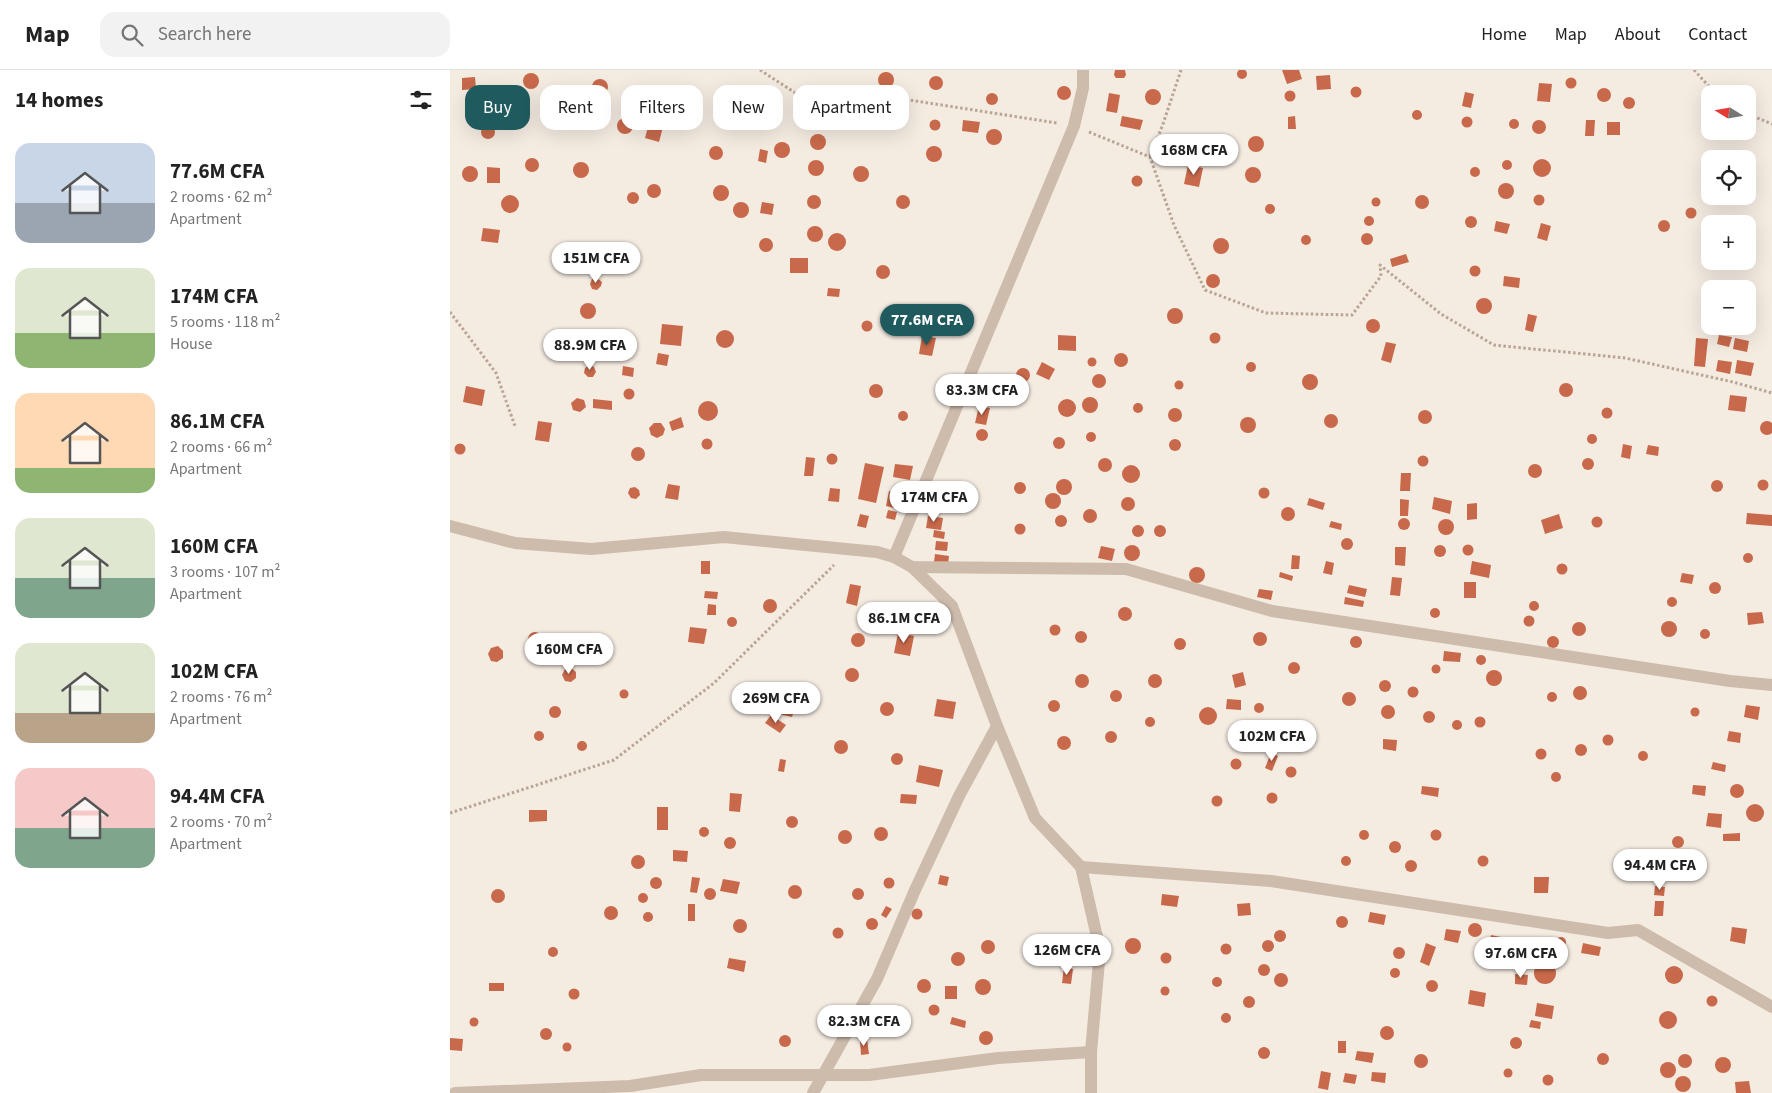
<!DOCTYPE html>
<meta charset="utf-8">
<style>
:root{--surface:#fff;--page:#f2f2f2;--text:#222;--muted:#767676;--line:#e0e0e0;--accent:#1f5a5e}
body{margin:0;font-family:"Source Sans 3",sans-serif;background:var(--page);color:var(--text);height:100vh;display:flex;flex-direction:column;font-size:19px;white-space:nowrap}
*{box-sizing:border-box;margin:0}
p{font-size:16px;color:var(--muted)}
.icon{flex:none;width:28px;height:28px;fill:none;stroke:currentColor;stroke-width:2;stroke-linecap:round;stroke-linejoin:round}
.map{position:relative;flex:1;overflow:hidden}
.panel{display:flex;flex-direction:column;background:var(--surface);width:450px}
.panel>*{flex:none}
.hud{position:absolute;left:15px;top:15px;width:475px;height:45px;display:flex;gap:10px}
.needle{width:32px;rotate:281deg}
.tools{position:absolute;left:1251px;top:15px;display:grid;gap:10px}
.tools a{display:grid;place-items:center;width:55px;height:55px;border-radius:10px;background:var(--surface);box-shadow:0 5px 20px #0002;font-size:25px}
.price{position:absolute;translate:-50% -42px;padding:0 11px;border-radius:18px;background:#fff;color:#222;font-size:16px;line-height:32px;filter:drop-shadow(0 1px 2px #0008)}
.price::after{content:'';position:absolute;left:50%;top:30px;width:15px;height:11px;margin-left:-8px;background:inherit;clip-path:polygon(0 0,100% 0,50% 100%)}
.price.on{background:var(--accent);color:#fff}
ul{padding:0;list-style:none}
li{display:flex;align-items:center;gap:15px;height:125px;padding:0 15px}
li span{display:grid;place-items:center;flex:none;width:140px;height:100px;border-radius:15px;color:#555}
li>.icon{margin-inline-start:auto}
span .icon{width:60px;height:60px;fill:#fffc;stroke-width:1}
li b{font-size:21px}
h2{display:flex;justify-content:space-between;align-items:center;height:60px;padding:0 15px;font-size:21px}
.tag{padding:0 18px;border-radius:15px;background:var(--surface);box-shadow:0 5px 20px #0002;font-size:18px;line-height:45px}
.tag.on{background:var(--accent);color:#fff}
header{display:flex;align-items:center;gap:30px;box-sizing:border-box;height:70px;padding:0 25px;background:var(--surface);border-bottom:1px solid var(--line)}
header strong{font-size:24px}
nav{display:flex;gap:28px;margin-inline-start:auto;font-size:18px}
.search{width:350px;height:45px;background:var(--page);display:flex;align-items:center;gap:12px;box-sizing:border-box;padding:0 18px;border-radius:15px;color:var(--muted);font-size:19px}
main{display:flex;flex:1;min-height:0}
.map>svg:first-child{display:block}
.building{fill:#c8694b}
.lines{fill:none;stroke-linecap:round;stroke-linejoin:round}
.path{stroke:#b9a596;stroke-width:3;stroke-dasharray:2.5 2.5;stroke-linecap:butt}
.minor{stroke:#cdbbac;stroke-width:12}
</style>
<header>
<strong>Map</strong>
<div class="search"><svg class="icon" aria-label="search" viewBox="0 0 24 24"><circle cx="10" cy="10" r="6"/><path d="M15 15l6 6"/></svg>Search here</div>
<nav><a>Home</a><a>Map</a><a>About</a><a>Contact</a></nav>
</header>
<main>
<section class="panel">
<h2>14 homes<svg class="icon" aria-label="filters" viewBox="0 0 24 24"><path d="M4 7h16M4 17h16"/><circle cx="9" cy="7" r="2"/><circle cx="15" cy="17" r="2"/></svg></h2>
<ul>
<li><span style="background:linear-gradient(#c9d6e8 60%,#9aa5b1 0)"><svg class="icon" aria-label="home" viewBox="0 0 24 24"><path d="M3 11l9-7 9 7M6 9v11h12V9"/></svg></span><div><b>77.6M CFA</b><p>2 rooms · 62 m²</p><p>Apartment</p></div></li>
<li><span style="background:linear-gradient(#dfe7d0 65%,#8fb573 0)"><svg class="icon" aria-label="home" viewBox="0 0 24 24"><path d="M3 11l9-7 9 7M6 9v11h12V9"/></svg></span><div><b>174M CFA</b><p>5 rooms · 118 m²</p><p>House</p></div></li>
<li><span style="background:linear-gradient(#ffd9b3 75%,#8fb573 0)"><svg class="icon" aria-label="home" viewBox="0 0 24 24"><path d="M3 11l9-7 9 7M6 9v11h12V9"/></svg></span><div><b>86.1M CFA</b><p>2 rooms · 66 m²</p><p>Apartment</p></div></li>
<li><span style="background:linear-gradient(#dfe7d0 60%,#7fa58c 0)"><svg class="icon" aria-label="home" viewBox="0 0 24 24"><path d="M3 11l9-7 9 7M6 9v11h12V9"/></svg></span><div><b>160M CFA</b><p>3 rooms · 107 m²</p><p>Apartment</p></div></li>
<li><span style="background:linear-gradient(#dfe7d0 70%,#b9a48a 0)"><svg class="icon" aria-label="home" viewBox="0 0 24 24"><path d="M3 11l9-7 9 7M6 9v11h12V9"/></svg></span><div><b>102M CFA</b><p>2 rooms · 76 m²</p><p>Apartment</p></div></li>
<li><span style="background:linear-gradient(#f6c9c9 60%,#7fa58c 0)"><svg class="icon" aria-label="home" viewBox="0 0 24 24"><path d="M3 11l9-7 9 7M6 9v11h12V9"/></svg></span><div><b>94.4M CFA</b><p>2 rooms · 70 m²</p><p>Apartment</p></div></li>
</ul>
</section>
<div class="map">
<svg width="1322" height="1023" viewBox="0 0 1322 1023">
<rect width="100%" height="100%" fill="#f4ebe1"/>
<g class="building">
<circle cx="792" cy="4" r="5"/>
<polygon points="665,0 675,0 676,5 674,8 666,8 664,5"/>
<polygon points="832,0 849,0 852,9 837,14"/>
<circle cx="436" cy="10" r="8"/>
<circle cx="81" cy="11" r="8"/>
<polygon points="880,5 881,19 867,20 866,6"/>
<circle cx="486" cy="13" r="7"/>
<polygon points="25,7 26,19 12,20 12,8"/>
<circle cx="1121" cy="13" r="5.5"/>
<circle cx="150" cy="17" r="8"/>
<polygon points="1089,13 1102,14 1100,32 1087,31"/>
<circle cx="906" cy="22" r="5.5"/>
<circle cx="614" cy="23" r="7"/>
<circle cx="112" cy="25" r="8"/>
<circle cx="1154" cy="25" r="7"/>
<circle cx="703" cy="27" r="8"/>
<circle cx="840" cy="26" r="5.5"/>
<polygon points="1015,22 1024,24 1021,38 1012,36"/>
<circle cx="542" cy="29" r="6"/>
<polygon points="659,23 670,25 667,43 656,41"/>
<circle cx="1179" cy="33" r="6"/>
<circle cx="394" cy="42" r="8"/>
<polygon points="355,39 359,48 348,53 344,44"/>
<circle cx="311" cy="47" r="8"/>
<circle cx="967" cy="45" r="5"/>
<polygon points="672,46 693,50 690,60 670,56"/>
<polygon points="845,46 846,59 838,59 838,47"/>
<circle cx="1017" cy="52" r="5.5"/>
<circle cx="175" cy="56" r="8"/>
<circle cx="1064" cy="54" r="5"/>
<circle cx="485" cy="55" r="5.5"/>
<polygon points="513,50 530,52 528,63 512,61"/>
<polygon points="1136,50 1145,50 1144,66 1135,66"/>
<circle cx="1089" cy="57" r="7"/>
<rect x="1157" y="52" width="13" height="13"/>
<polygon points="199,53 213,57 209,72 195,68"/>
<circle cx="38" cy="62" r="7"/>
<circle cx="544" cy="67" r="8"/>
<circle cx="368" cy="72" r="8"/>
<circle cx="806" cy="74" r="8"/>
<circle cx="332" cy="80" r="8"/>
<circle cx="266" cy="83" r="7"/>
<circle cx="484" cy="84" r="8"/>
<polygon points="310,79 318,81 316,93 308,91"/>
<circle cx="82" cy="95" r="7"/>
<circle cx="1092" cy="98" r="9"/>
<circle cx="1057" cy="95" r="5"/>
<circle cx="366" cy="98" r="8"/>
<circle cx="131" cy="100" r="8"/>
<polygon points="738,95 753,98 749,117 734,114"/>
<circle cx="20" cy="104" r="8"/>
<circle cx="411" cy="104" r="8"/>
<polygon points="37,97 50,98 50,113 37,113"/>
<circle cx="1025" cy="102" r="5"/>
<circle cx="803" cy="105" r="8"/>
<circle cx="687" cy="111" r="5.5"/>
<circle cx="1056" cy="121" r="8"/>
<circle cx="204" cy="121" r="7"/>
<circle cx="271" cy="123" r="8"/>
<circle cx="183" cy="128" r="6"/>
<circle cx="1089" cy="130" r="5.5"/>
<circle cx="364" cy="132" r="7"/>
<circle cx="60" cy="134" r="9"/>
<circle cx="972" cy="132" r="7"/>
<circle cx="453" cy="132" r="7"/>
<circle cx="926" cy="132" r="4.5"/>
<polygon points="312,132 324,134 322,145 310,143"/>
<circle cx="291" cy="140" r="8"/>
<circle cx="820" cy="139" r="5"/>
<circle cx="1241" cy="143" r="5.5"/>
<circle cx="1021" cy="152" r="6"/>
<circle cx="919" cy="151" r="5"/>
<circle cx="1214" cy="156" r="6"/>
<polygon points="1046,151 1060,154 1057,164 1044,161"/>
<polygon points="1091,153 1101,156 1097,171 1087,168"/>
<circle cx="365" cy="164" r="8"/>
<polygon points="33,158 50,160 48,173 31,171"/>
<circle cx="917" cy="169" r="6"/>
<circle cx="387" cy="172" r="9"/>
<circle cx="856" cy="170" r="5"/>
<circle cx="316" cy="175" r="7"/>
<circle cx="771" cy="176" r="8"/>
<polygon points="956,184 959,192 942,197 940,189"/>
<rect x="340" y="188" width="18" height="15"/>
<circle cx="433" cy="202" r="7"/>
<circle cx="1025" cy="201" r="5.5"/>
<circle cx="763" cy="211" r="7"/>
<polygon points="1054,206 1070,208 1069,218 1053,216"/>
<polygon points="147,208 152,212 151,216 147,220 142,219 140,214 142,209"/>
<polygon points="378,218 390,219 389,227 377,226"/>
<circle cx="1034" cy="236" r="8"/>
<circle cx="138" cy="241" r="8"/>
<circle cx="725" cy="246" r="8"/>
<polygon points="1078,244 1087,246 1083,262 1075,260"/>
<circle cx="923" cy="256" r="7"/>
<circle cx="417" cy="256" r="5.5"/>
<polygon points="212,254 233,256 231,276 210,274"/>
<circle cx="275" cy="269" r="9"/>
<circle cx="765" cy="268" r="5.5"/>
<polygon points="145,265 157,268 154,281 143,278"/>
<polygon points="608,265 626,266 626,281 608,280"/>
<polygon points="1269,265 1282,267 1279,277 1267,274"/>
<polygon points="472,266 486,268 482,286 469,284"/>
<polygon points="1246,268 1258,269 1255,297 1244,296"/>
<polygon points="1285,268 1299,271 1297,282 1283,279"/>
<polygon points="936,272 946,274 941,293 931,290"/>
<polygon points="208,283 219,285 217,296 206,294"/>
<circle cx="671" cy="290" r="7"/>
<circle cx="642" cy="292" r="4.5"/>
<polygon points="1268,290 1282,292 1280,304 1266,301"/>
<polygon points="1287,290 1304,293 1301,306 1285,303"/>
<polygon points="592,292 605,299 599,310 586,304"/>
<circle cx="801" cy="297" r="5"/>
<polygon points="140,295 144,297 146,302 143,307 138,307 134,303 135,298"/>
<polygon points="173,296 184,298 183,307 172,305"/>
<circle cx="573" cy="305" r="7"/>
<circle cx="860" cy="312" r="8"/>
<circle cx="649" cy="311" r="7"/>
<circle cx="729" cy="315" r="4.5"/>
<circle cx="1116" cy="320" r="7"/>
<circle cx="426" cy="321" r="7"/>
<polygon points="16,316 35,320 32,336 13,332"/>
<circle cx="179" cy="324" r="5.5"/>
<polygon points="1280,325 1297,327 1295,342 1278,340"/>
<circle cx="640" cy="335" r="8"/>
<polygon points="127,328 134,330 136,337 130,342 123,340 121,333"/>
<polygon points="143,329 162,331 162,340 143,338"/>
<circle cx="617" cy="338" r="9"/>
<circle cx="258" cy="341" r="10"/>
<circle cx="688" cy="338" r="5"/>
<polygon points="529,336 540,338 536,355 525,353"/>
<circle cx="1157" cy="343" r="5.5"/>
<circle cx="725" cy="345" r="7"/>
<circle cx="975" cy="347" r="7"/>
<circle cx="453" cy="346" r="5"/>
<circle cx="881" cy="351" r="7"/>
<circle cx="798" cy="355" r="8"/>
<polygon points="231,347 234,357 222,361 219,352"/>
<polygon points="88,351 102,353 99,372 85,370"/>
<circle cx="1317" cy="358" r="7"/>
<polygon points="204,353 211,353 215,359 213,365 207,368 201,365 199,358"/>
<circle cx="532" cy="365" r="6"/>
<circle cx="641" cy="367" r="5"/>
<circle cx="1142" cy="369" r="5"/>
<circle cx="609" cy="373" r="6"/>
<circle cx="257" cy="374" r="5.5"/>
<circle cx="725" cy="375" r="6"/>
<circle cx="10" cy="379" r="5.5"/>
<polygon points="1173,374 1182,376 1180,389 1171,387"/>
<polygon points="1198,375 1209,377 1208,386 1196,384"/>
<circle cx="188" cy="384" r="7"/>
<circle cx="382" cy="389" r="5.5"/>
<circle cx="973" cy="391" r="5.5"/>
<polygon points="356,387 365,388 363,406 354,406"/>
<circle cx="1138" cy="394" r="6"/>
<circle cx="655" cy="395" r="7"/>
<polygon points="415,393 434,397 426,433 408,429"/>
<circle cx="1085" cy="401" r="7"/>
<polygon points="445,394 463,396 460,410 443,407"/>
<circle cx="681" cy="404" r="9"/>
<polygon points="951,403 961,403 960,421 950,421"/>
<circle cx="614" cy="417" r="8"/>
<circle cx="1313" cy="415" r="5.5"/>
<circle cx="1267" cy="416" r="6"/>
<circle cx="570" cy="418" r="6"/>
<polygon points="218,414 230,416 228,430 215,428"/>
<polygon points="185,417 189,420 190,425 186,429 181,428 178,423 180,418"/>
<circle cx="814" cy="423" r="5.5"/>
<polygon points="380,418 390,419 389,432 378,431"/>
<polygon points="439,421 452,424 448,439 436,436"/>
<circle cx="603" cy="431" r="8"/>
<polygon points="984,427 1002,431 1000,444 982,439"/>
<circle cx="678" cy="434" r="7"/>
<polygon points="859,428 875,433 873,440 857,435"/>
<polygon points="950,429 959,430 958,446 950,446"/>
<polygon points="1027,433 1027,449 1017,450 1017,434"/>
<circle cx="838" cy="444" r="7"/>
<circle cx="640" cy="446" r="7"/>
<polygon points="438,440 447,442 445,450 436,448"/>
<polygon points="1297,443 1322,445 1322,456 1296,454"/>
<polygon points="410,444 419,446 416,458 407,456"/>
<polygon points="1109,444 1113,458 1095,464 1091,450"/>
<circle cx="611" cy="451" r="6"/>
<polygon points="478,446 493,448 491,460 476,458"/>
<circle cx="1147" cy="452" r="5.5"/>
<circle cx="954" cy="454" r="6"/>
<circle cx="996" cy="457" r="8"/>
<polygon points="881,451 892,454 891,460 879,457"/>
<circle cx="570" cy="459" r="5.5"/>
<circle cx="688" cy="461" r="6"/>
<circle cx="710" cy="461" r="6"/>
<polygon points="484,460 495,462 494,469 483,467"/>
<circle cx="897" cy="474" r="6"/>
<polygon points="486,471 498,472 497,481 485,480"/>
<circle cx="1018" cy="480" r="5.5"/>
<circle cx="990" cy="481" r="6"/>
<circle cx="682" cy="483" r="8"/>
<polygon points="651,476 665,479 662,491 648,488"/>
<polygon points="945,477 956,477 955,496 945,495"/>
<circle cx="1298" cy="488" r="5"/>
<polygon points="485,484 499,486 498,494 484,492"/>
<polygon points="842,485 850,486 849,499 841,499"/>
<rect x="251" y="491" width="9" height="13"/>
<polygon points="876,491 884,493 882,505 873,503"/>
<polygon points="1022,491 1041,495 1039,508 1020,504"/>
<circle cx="1112" cy="499" r="5.5"/>
<circle cx="747" cy="505" r="8"/>
<polygon points="830,502 843,506 842,511 829,507"/>
<polygon points="1232,503 1244,505 1242,514 1230,512"/>
<polygon points="942,507 952,508 950,526 940,525"/>
<circle cx="1265" cy="518" r="6"/>
<rect x="1014" y="512" width="12" height="16"/>
<polygon points="400,514 411,516 407,536 396,533"/>
<polygon points="899,515 917,519 915,527 897,523"/>
<polygon points="809,519 823,521 821,530 807,527"/>
<polygon points="255,521 268,522 267,529 254,528"/>
<polygon points="895,527 914,531 913,537 894,534"/>
<circle cx="1222" cy="532" r="5"/>
<circle cx="320" cy="536" r="7"/>
<circle cx="1084" cy="536" r="5"/>
<polygon points="258,534 266,535 266,545 257,545"/>
<circle cx="675" cy="544" r="7"/>
<circle cx="985" cy="543" r="5"/>
<polygon points="1312,542 1314,553 1298,555 1297,543"/>
<circle cx="1079" cy="551" r="5.5"/>
<circle cx="282" cy="552" r="5"/>
<circle cx="1219" cy="559" r="8"/>
<circle cx="1129" cy="559" r="7"/>
<circle cx="605" cy="560" r="5.5"/>
<polygon points="240,557 257,559 254,574 238,572"/>
<circle cx="1255" cy="564" r="5"/>
<circle cx="631" cy="567" r="6"/>
<circle cx="810" cy="569" r="7"/>
<circle cx="85" cy="569" r="7"/>
<circle cx="408" cy="570" r="7"/>
<polygon points="448,563 464,566 460,586 444,583"/>
<circle cx="906" cy="572" r="6"/>
<circle cx="1103" cy="572" r="6"/>
<circle cx="116" cy="572" r="5"/>
<circle cx="730" cy="574" r="6"/>
<polygon points="48,576 53,581 53,588 47,592 41,591 38,584 41,578"/>
<polygon points="994,581 1011,583 1010,592 993,591"/>
<circle cx="104" cy="589" r="6"/>
<circle cx="155" cy="588" r="4.5"/>
<circle cx="1031" cy="590" r="5"/>
<circle cx="844" cy="598" r="6"/>
<circle cx="986" cy="599" r="4.5"/>
<circle cx="402" cy="605" r="7"/>
<polygon points="121,598 126,602 126,608 121,612 115,611 112,605 115,599"/>
<circle cx="1044" cy="608" r="8"/>
<polygon points="793,602 796,615 785,618 782,605"/>
<circle cx="632" cy="611" r="7"/>
<circle cx="705" cy="611" r="7"/>
<circle cx="935" cy="616" r="6"/>
<circle cx="1130" cy="623" r="7"/>
<circle cx="963" cy="622" r="5.5"/>
<circle cx="174" cy="624" r="4.5"/>
<circle cx="666" cy="626" r="6"/>
<circle cx="1102" cy="627" r="5"/>
<circle cx="899" cy="629" r="7"/>
<polygon points="334,624 348,628 342,647 329,644"/>
<polygon points="487,629 506,632 503,649 484,646"/>
<polygon points="777,629 791,630 791,640 776,639"/>
<circle cx="604" cy="636" r="6"/>
<circle cx="437" cy="639" r="7"/>
<circle cx="809" cy="638" r="5"/>
<polygon points="1296,635 1310,637 1308,650 1294,647"/>
<circle cx="938" cy="642" r="7"/>
<circle cx="105" cy="642" r="6"/>
<circle cx="758" cy="646" r="9"/>
<circle cx="1245" cy="642" r="4.5"/>
<circle cx="979" cy="647" r="6"/>
<polygon points="321,645 336,655 330,663 315,653"/>
<circle cx="1030" cy="652" r="5.5"/>
<circle cx="700" cy="652" r="5"/>
<circle cx="1007" cy="655" r="5"/>
<polygon points="846,654 847,667 838,668 836,655"/>
<circle cx="799" cy="662" r="6"/>
<circle cx="661" cy="667" r="6"/>
<polygon points="1279,661 1291,663 1290,673 1277,671"/>
<circle cx="89" cy="666" r="5"/>
<circle cx="1158" cy="670" r="5.5"/>
<circle cx="614" cy="673" r="7"/>
<polygon points="933,669 947,670 946,681 933,679"/>
<circle cx="391" cy="677" r="7"/>
<circle cx="132" cy="676" r="5"/>
<circle cx="1131" cy="680" r="6"/>
<circle cx="1091" cy="684" r="5.5"/>
<circle cx="1193" cy="686" r="5"/>
<circle cx="447" cy="689" r="6"/>
<polygon points="821,683 828,686 822,701 815,698"/>
<circle cx="786" cy="694" r="5.5"/>
<polygon points="330,689 336,690 334,702 328,701"/>
<polygon points="1263,692 1276,695 1275,702 1261,699"/>
<polygon points="469,695 493,700 489,717 466,712"/>
<circle cx="841" cy="702" r="5.5"/>
<circle cx="1106" cy="707" r="5"/>
<circle cx="1287" cy="721" r="7"/>
<polygon points="1243,715 1256,716 1255,726 1242,724"/>
<polygon points="972,716 989,718 988,727 971,724"/>
<circle cx="822" cy="728" r="5.5"/>
<polygon points="280,723 292,724 290,742 279,741"/>
<polygon points="451,724 467,725 466,734 450,733"/>
<circle cx="767" cy="731" r="5.5"/>
<circle cx="1305" cy="743" r="9"/>
<rect x="207" y="737" width="11" height="23"/>
<polygon points="79,740 97,740 97,751 79,752"/>
<polygon points="1258,743 1272,744 1271,758 1256,756"/>
<circle cx="342" cy="752" r="6"/>
<circle cx="254" cy="762" r="5"/>
<circle cx="431" cy="764" r="7"/>
<circle cx="986" cy="765" r="5.5"/>
<circle cx="914" cy="765" r="5"/>
<circle cx="395" cy="767" r="7"/>
<polygon points="1290,763 1290,771 1273,771 1273,764"/>
<circle cx="1228" cy="772" r="6"/>
<circle cx="280" cy="773" r="6"/>
<circle cx="945" cy="777" r="6"/>
<polygon points="223,780 238,781 237,792 223,791"/>
<circle cx="1033" cy="791" r="5.5"/>
<circle cx="188" cy="792" r="7"/>
<circle cx="896" cy="791" r="5"/>
<circle cx="961" cy="796" r="6"/>
<polygon points="1204,792 1205,801 1182,803 1181,793"/>
<polygon points="490,805 499,807 497,816 488,814"/>
<circle cx="206" cy="813" r="6"/>
<polygon points="242,807 250,808 247,823 240,822"/>
<polygon points="1084,807 1099,807 1098,823 1084,823"/>
<circle cx="439" cy="813" r="5.5"/>
<polygon points="273,809 290,812 287,824 270,821"/>
<circle cx="345" cy="822" r="7"/>
<polygon points="1205,816 1215,817 1214,826 1204,825"/>
<circle cx="260" cy="824" r="6"/>
<circle cx="408" cy="824" r="6"/>
<circle cx="48" cy="826" r="7"/>
<circle cx="193" cy="828" r="5"/>
<polygon points="712,824 729,826 727,837 711,835"/>
<polygon points="1205,831 1214,831 1213,846 1204,846"/>
<polygon points="800,833 801,845 788,846 787,834"/>
<rect x="238" y="834" width="7" height="17"/>
<polygon points="436,836 442,839 436,848 431,845"/>
<circle cx="161" cy="843" r="7"/>
<circle cx="467" cy="844" r="5.5"/>
<polygon points="920,842 936,845 934,855 918,852"/>
<circle cx="198" cy="847" r="5"/>
<circle cx="892" cy="852" r="6"/>
<circle cx="422" cy="854" r="6"/>
<circle cx="290" cy="856" r="7"/>
<circle cx="1025" cy="860" r="7"/>
<polygon points="1282,857 1297,859 1295,874 1280,871"/>
<circle cx="388" cy="863" r="5.5"/>
<polygon points="996,859 1011,861 1008,873 994,870"/>
<circle cx="830" cy="866" r="6"/>
<polygon points="1041,865 1051,867 1048,882 1038,879"/>
<circle cx="1111" cy="872" r="5"/>
<circle cx="1091" cy="872" r="5"/>
<circle cx="683" cy="876" r="8"/>
<circle cx="538" cy="877" r="7"/>
<circle cx="818" cy="876" r="6"/>
<polygon points="976,873 986,877 979,896 970,892"/>
<polygon points="1133,873 1151,877 1149,886 1131,883"/>
<circle cx="776" cy="879" r="5.5"/>
<circle cx="949" cy="883" r="6"/>
<circle cx="103" cy="882" r="5"/>
<circle cx="508" cy="889" r="7"/>
<circle cx="716" cy="888" r="5.5"/>
<polygon points="279,888 296,891 294,902 277,898"/>
<circle cx="1095" cy="903" r="11"/>
<circle cx="814" cy="900" r="6"/>
<circle cx="1224" cy="905" r="9"/>
<polygon points="614,897 623,899 621,914 612,913"/>
<circle cx="945" cy="903" r="5"/>
<circle cx="831" cy="910" r="7"/>
<polygon points="1065,904 1078,905 1077,915 1065,914"/>
<circle cx="767" cy="912" r="5"/>
<circle cx="474" cy="916" r="7"/>
<circle cx="533" cy="917" r="8"/>
<circle cx="982" cy="916" r="6"/>
<rect x="39" y="913" width="15" height="8"/>
<rect x="495" y="916" width="12" height="13"/>
<circle cx="715" cy="921" r="4.5"/>
<circle cx="124" cy="924" r="5.5"/>
<polygon points="1020,920 1036,923 1034,937 1018,934"/>
<circle cx="1262" cy="931" r="5.5"/>
<circle cx="799" cy="932" r="6"/>
<polygon points="1087,933 1104,936 1102,949 1085,946"/>
<circle cx="484" cy="940" r="5.5"/>
<circle cx="447" cy="940" r="5"/>
<circle cx="1218" cy="950" r="9"/>
<circle cx="776" cy="948" r="5"/>
<polygon points="502,947 516,951 515,958 500,954"/>
<circle cx="24" cy="952" r="4.5"/>
<polygon points="1081,950 1091,952 1090,959 1079,957"/>
<polygon points="440,951 456,954 454,964 438,962"/>
<circle cx="937" cy="963" r="7"/>
<circle cx="96" cy="964" r="6"/>
<circle cx="536" cy="968" r="7"/>
<circle cx="335" cy="971" r="6"/>
<circle cx="1066" cy="973" r="6"/>
<polygon points="0,968 13,969 12,981 0,980"/>
<polygon points="417,969 419,984 411,985 410,970"/>
<rect x="888" y="971" width="8" height="12"/>
<circle cx="117" cy="977" r="4.5"/>
<circle cx="814" cy="983" r="6"/>
<polygon points="907,981 924,983 922,993 905,990"/>
<circle cx="1153" cy="989" r="6"/>
<circle cx="1235" cy="991" r="7"/>
<circle cx="971" cy="991" r="7"/>
<circle cx="1273" cy="995" r="8"/>
<circle cx="1218" cy="1000" r="8"/>
<circle cx="1058" cy="1003" r="4.5"/>
<polygon points="871,1001 881,1003 878,1020 868,1018"/>
<polygon points="922,1002 936,1003 935,1013 921,1011"/>
<polygon points="895,1003 907,1005 905,1014 893,1012"/>
<circle cx="1098" cy="1010" r="5.5"/>
<circle cx="1233" cy="1014" r="8"/>
<polygon points="1299,1011 1301,1023 1286,1023 1285,1012"/>
</g>
<g class="lines">
<g class="path">
<polyline points="310,0 347,24 391,16 453,29 607,53"/>
<polyline points="1244,0 1266,24"/>
<polyline points="1298,44 1322,54"/>
<polyline points="639,62 700,87 724,155 755,220 816,243 902,245 931,206 930,195 991,244 1044,275 1175,288 1283,312 1322,323"/>
<polyline points="700,87 713,54 731,0"/>
<polyline points="0,242 46,303 65,356"/>
<polyline points="0,743 164,690 264,613 384,495"/>
</g>
<g class="minor">
<polyline points="0,456 65,473 141,479 274,467 427,482 444,487 462,497 676,499 822,541 1280,611 1322,615"/>
<polyline points="444,487 624,56 633,18 633,0"/>
<polyline points="462,497 502,536 547,656 585,748 631,797 650,880 641,982 641,1023"/>
<polyline points="631,797 821,811 1158,863 1188,860 1322,937"/>
<polyline points="5,1023 180,1016 251,1005 419,1005 548,988 641,982"/>
<polyline points="363,1023 427,909 465,820 509,726 547,656"/>
</g>
</g>
</svg>
<div class="tools">
<a><svg class="needle" viewBox="-14 -14 28 28"><path d="M0-13l5 13h-10z" fill="#e53935"/><path d="M0 13l5-13h-10z" fill="#767676"/></svg></a>
<a><svg class="icon" aria-label="locate" viewBox="0 0 24 24"><circle cx="12" cy="12" r="6"/><path d="M12 2v4M12 18v4M2 12h4M18 12h4"/></svg></a>
<a>+</a>
<a>−</a>
</div>
<b class="price" style="left:744px;top:106px">168M CFA</b>
<b class="price" style="left:146px;top:214px">151M CFA</b>
<b class="price on" style="left:477px;top:276px">77.6M CFA</b>
<b class="price" style="left:140px;top:301px">88.9M CFA</b>
<b class="price" style="left:532px;top:346px">83.3M CFA</b>
<b class="price" style="left:484px;top:453px">174M CFA</b>
<b class="price" style="left:454px;top:574px">86.1M CFA</b>
<b class="price" style="left:119px;top:605px">160M CFA</b>
<b class="price" style="left:326px;top:654px">269M CFA</b>
<b class="price" style="left:822px;top:692px">102M CFA</b>
<b class="price" style="left:1210px;top:821px">94.4M CFA</b>
<b class="price" style="left:617px;top:906px">126M CFA</b>
<b class="price" style="left:1071px;top:909px">97.6M CFA</b>
<b class="price" style="left:414px;top:977px">82.3M CFA</b>
<div class="hud">
<a class="tag on">Buy</a>
<a class="tag">Rent</a>
<a class="tag">Filters</a>
<a class="tag">New</a>
<a class="tag">Apartment</a>
</div>
</div>
</main>
